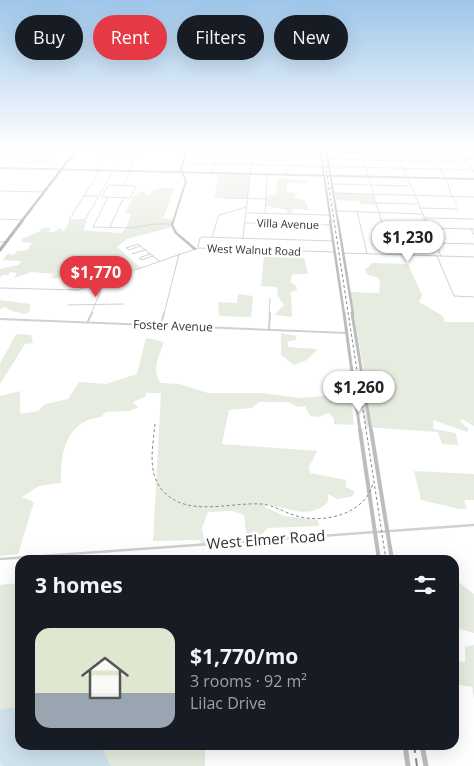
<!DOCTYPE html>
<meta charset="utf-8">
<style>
:root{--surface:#171b24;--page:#242831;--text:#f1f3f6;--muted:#9ea1a6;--line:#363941;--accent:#e63946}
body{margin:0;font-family:"Open Sans",sans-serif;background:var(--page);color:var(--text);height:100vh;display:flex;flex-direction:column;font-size:19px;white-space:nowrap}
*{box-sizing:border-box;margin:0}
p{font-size:16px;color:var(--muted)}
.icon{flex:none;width:28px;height:28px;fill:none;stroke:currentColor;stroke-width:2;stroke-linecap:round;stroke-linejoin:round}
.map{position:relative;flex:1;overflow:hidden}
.side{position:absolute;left:15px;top:555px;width:444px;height:195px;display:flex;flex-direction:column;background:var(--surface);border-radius:15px;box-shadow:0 5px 20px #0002}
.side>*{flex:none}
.top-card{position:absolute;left:15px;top:15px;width:445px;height:45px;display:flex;gap:10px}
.price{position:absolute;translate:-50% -42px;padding:0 11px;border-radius:18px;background:#fff;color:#222;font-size:16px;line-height:32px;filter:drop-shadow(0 1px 2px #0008)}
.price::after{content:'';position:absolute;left:50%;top:30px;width:15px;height:11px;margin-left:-8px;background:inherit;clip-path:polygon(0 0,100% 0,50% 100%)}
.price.selected{background:var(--accent);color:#fff}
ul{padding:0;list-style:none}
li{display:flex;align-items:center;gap:15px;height:125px;padding:0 20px}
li+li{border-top:1px solid var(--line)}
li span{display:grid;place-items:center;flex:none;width:140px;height:100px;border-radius:15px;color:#555}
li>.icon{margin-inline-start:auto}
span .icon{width:60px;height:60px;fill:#fffc;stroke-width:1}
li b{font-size:21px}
h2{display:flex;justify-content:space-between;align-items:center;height:60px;padding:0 20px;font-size:21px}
.pill{padding:0 18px;border-radius:22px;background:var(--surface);box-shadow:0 5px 20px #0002;font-size:18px;line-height:45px}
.pill.selected{background:var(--accent);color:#fff}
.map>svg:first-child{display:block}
.green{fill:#e6ecdf}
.water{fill:#cfe2ee}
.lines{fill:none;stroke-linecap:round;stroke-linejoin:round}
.street-far2{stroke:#d0d0d0;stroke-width:1}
.street-far1{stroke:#d0d0d0;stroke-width:2}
.street{stroke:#d0d0d0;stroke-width:2.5}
.secondary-far4{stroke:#bdbdbd;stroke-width:2}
.secondary-far3{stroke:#bdbdbd;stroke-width:2.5}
.secondary-far2{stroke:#bdbdbd;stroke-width:3}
.secondary-far1{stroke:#bdbdbd;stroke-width:4}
.secondary{stroke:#bdbdbd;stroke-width:5}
.primary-far1{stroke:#ababab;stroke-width:2.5}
.primary{stroke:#ababab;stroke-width:3}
.rail-far1{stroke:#888;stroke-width:1;stroke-dasharray:3 2.5;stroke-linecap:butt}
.rail{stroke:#888;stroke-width:2;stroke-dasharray:8 5.5;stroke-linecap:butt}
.labels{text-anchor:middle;stroke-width:5;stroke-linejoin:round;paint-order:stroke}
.far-street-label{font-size:11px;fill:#333;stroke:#fff}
.street-label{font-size:12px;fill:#333;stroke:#fff}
.near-street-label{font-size:15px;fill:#333;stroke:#fff}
</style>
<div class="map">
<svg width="474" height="766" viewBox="0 0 474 766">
<rect width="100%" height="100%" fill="#fff"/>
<g class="green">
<polygon points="26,149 45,149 41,154 41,157 58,160 37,164 12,163"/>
<polygon points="219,173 250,174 248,198 214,198"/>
<polygon points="277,178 308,181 309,183 286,183 287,192 300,193 296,194 294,198 305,200 309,210 293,209 292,213 287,213 287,210 266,206 267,195 276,195"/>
<path d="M157 188H174L164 216 161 218 174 220 172 227 127 239 118 246V248L141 268 126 273 119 267 110 271 114 278 96 284C89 276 82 281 73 279L75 277 73 276 68 280H66L69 277C63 276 58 280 51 278L54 274 32 272 14 278 17 273 10 272 8 275H2L0 278V269L18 265 21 261 3 260 7 254 14 255 17 251 28 250 31 244 35 243 21 242 22 239 40 231 42 228H50L49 232H54L59 228 64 231 69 221H87L83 230 121 233 126 228 131 214 125 213 134 195H139V192L144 191 146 196 152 194 151 192Z"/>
<polygon points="335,193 373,194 376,205 360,204 359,201 336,200"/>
<polygon points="273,251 296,252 297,256 304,258 308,274 293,274 291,278 291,283 296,286 297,290 291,292 292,317 274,315 284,305 278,296 277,287 261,286 264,256 272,256"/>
<path d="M371 263 408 264 422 295 419 302 443 316 445 322H474V426L462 419 460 422 469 429 467 432 433 420 434 429 456 433 458 445 442 444 438 432 365 427 360 391 367 389 350 292 379 293 380 282 377 277C371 277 366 275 365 269L369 267Z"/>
<polygon points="238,294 253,296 251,317 219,316 218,302 237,303"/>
<polygon points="0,300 30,304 30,310 26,314 12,311 5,307 0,309"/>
<polygon points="281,333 297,336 295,340 287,342 289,347 318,349 307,360 294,365 281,355"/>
<polygon points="16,334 31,335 33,343 25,344 0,384 0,364"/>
<path d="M146 338 164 342C159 356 151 371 161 383L179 384 208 393H261L302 398 350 393 354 425 334 424V418L328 413 319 417 310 416 305 406 298 407 289 402H259L252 408 229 410 222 444 317 451 309 467 310 473 346 480V487L355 492 351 497 337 499 328 494V502C308 521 289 507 265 504V507L284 516 318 520 319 526 268 528 256 541 247 540 244 515 232 511 208 512 202 528 205 544 201 545 200 540 153 541 161 393H146L145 397 133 402 138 407 130 411 106 412 101 417C66 421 60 453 61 483L39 486 22 497 34 502 18 554 0 556V396L20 391V414L38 411 45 404 68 399 79 382 106 384 137 374Z"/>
<polygon points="414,471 474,474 474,500 464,500 467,509 459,509 421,500"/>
<polygon points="20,581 20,745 205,745 205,766 0,766 0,585 19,583"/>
<polygon points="457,581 474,594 474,633 454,627 454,582"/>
<polygon points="474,645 474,699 472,687 454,684 454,661 465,662 465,647"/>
</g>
<polygon class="water" points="20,706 20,745 103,745 104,754 111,766 3,766 0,760 0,710"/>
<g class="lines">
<g class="street-far2">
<polyline points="223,149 463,155"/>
<polyline points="285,149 286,174"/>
<polyline points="395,149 441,256"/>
<polyline points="429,149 448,183 450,193 457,203"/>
<polyline points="459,149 474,172"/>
<polyline points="361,152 391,253"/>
<polyline points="185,156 321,159"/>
<polyline points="328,159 467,162"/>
<polyline points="465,159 474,159"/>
<polyline points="119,161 124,149"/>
<polyline points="182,163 474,170"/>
<polyline points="0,168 17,149"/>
<polyline points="96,170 110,149"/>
<polyline points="100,170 69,220 85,220 113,171"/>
<polyline points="212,173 217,149"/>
<polyline points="332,184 409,186"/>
<polygon points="109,185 136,186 130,198 102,197"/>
<polyline points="123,186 140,149"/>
<polyline points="0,191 44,192"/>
<polyline points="333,193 474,197"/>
<polyline points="83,196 98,196"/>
<polyline points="108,197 93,227 131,228 155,224 172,224"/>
<polyline points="225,198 266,199"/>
<polyline points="376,203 416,204"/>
<polyline points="419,208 457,209"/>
<polyline points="336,211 422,214"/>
<polyline points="357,211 367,253"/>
<polyline points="247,213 329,215"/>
<polyline points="265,213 267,174"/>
<polyline points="423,218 474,219"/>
<polyline points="0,219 23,220"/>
<polyline points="246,223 331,225"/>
<polyline points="110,227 124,197"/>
<polyline points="428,228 474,229"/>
<polyline points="471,229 474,235"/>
<polyline points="212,237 219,215 247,207"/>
<polyline points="243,238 253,149"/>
<polyline points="0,242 6,242"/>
<polyline points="435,243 474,244"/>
<polyline points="140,246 129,250 126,248 138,244 159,261"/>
<polyline points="198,247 200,238 203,237 333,241"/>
<polyline points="343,253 474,257"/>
<polyline points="132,254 145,250"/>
<polyline points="150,254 139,258 141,260 153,256"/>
<polyline points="437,256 454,296 474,297"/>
<polyline points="0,288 78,290 198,248 335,252"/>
<polyline points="68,305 124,304"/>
<polyline points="91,314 103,285 101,282"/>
<polyline points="164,314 179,254"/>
<polyline points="269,314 270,298"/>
</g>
<g class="street-far1">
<polyline points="0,319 347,333"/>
<polyline points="88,321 92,313"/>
<polyline points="161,324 164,313"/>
<polyline points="269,330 270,313"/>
</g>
<polyline class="street" points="0,559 474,525"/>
<g class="secondary-far4">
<polyline points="320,149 331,222"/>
<polyline points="326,149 338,222"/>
<polyline points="0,168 474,179"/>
<polyline points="173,222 186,181 181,169 187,149"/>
</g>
<g class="secondary-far3">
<polyline points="173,221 172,225 176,233 195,249"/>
<polyline points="330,221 344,314"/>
<polyline points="338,221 353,314"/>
</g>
<g class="secondary-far2">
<polyline points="344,313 360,431"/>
<polyline points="352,313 371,431"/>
</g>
<g class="secondary-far1">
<polyline points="360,430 379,560"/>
<polyline points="371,430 392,560"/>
</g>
<g class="secondary">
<polyline points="405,745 408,766"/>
<polyline points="422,745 426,766"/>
</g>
<polyline class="primary-far1" points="21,222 77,149"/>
<polyline class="primary" points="0,250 22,221"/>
<g class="rail-far1">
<polyline points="323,149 386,560"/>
<path d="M155 424C153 447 146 475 165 493 189 517 231 502 261 504 274 505 285 513 297 516 324 524 366 514 373 483"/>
</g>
<polyline class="rail" points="414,745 417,766"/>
</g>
<linearGradient id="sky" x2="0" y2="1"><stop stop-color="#9ec6ea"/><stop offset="0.58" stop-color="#fff"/><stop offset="1" stop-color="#fff" stop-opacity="0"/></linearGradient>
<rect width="474" height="257" fill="url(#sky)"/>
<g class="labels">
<g class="far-street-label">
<text transform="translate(288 224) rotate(2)" y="4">Villa Avenue</text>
<text transform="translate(254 250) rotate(2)" y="4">West Walnut Road</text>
</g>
<g class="street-label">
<text transform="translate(173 326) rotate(2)" y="4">Foster Avenue</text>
</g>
<g class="near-street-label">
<text transform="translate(266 540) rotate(-4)" y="5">West Elmer Road</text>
</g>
</g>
</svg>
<b class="price" style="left:408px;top:263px">$1,230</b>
<b class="price selected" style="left:96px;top:298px">$1,770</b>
<b class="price" style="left:359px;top:413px">$1,260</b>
<div class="top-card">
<a class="pill">Buy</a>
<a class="pill selected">Rent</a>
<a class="pill">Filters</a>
<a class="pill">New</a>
</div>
<section class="side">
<h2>3 homes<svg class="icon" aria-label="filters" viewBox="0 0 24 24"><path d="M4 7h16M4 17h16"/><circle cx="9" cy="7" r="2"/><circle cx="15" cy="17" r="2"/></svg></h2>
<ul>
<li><span style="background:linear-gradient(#dfe7d0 65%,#9aa5b1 0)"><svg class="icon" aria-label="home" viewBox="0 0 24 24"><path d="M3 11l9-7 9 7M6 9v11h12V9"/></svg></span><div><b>$1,770/mo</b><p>3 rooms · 92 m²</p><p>Lilac Drive</p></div></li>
</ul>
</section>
</div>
